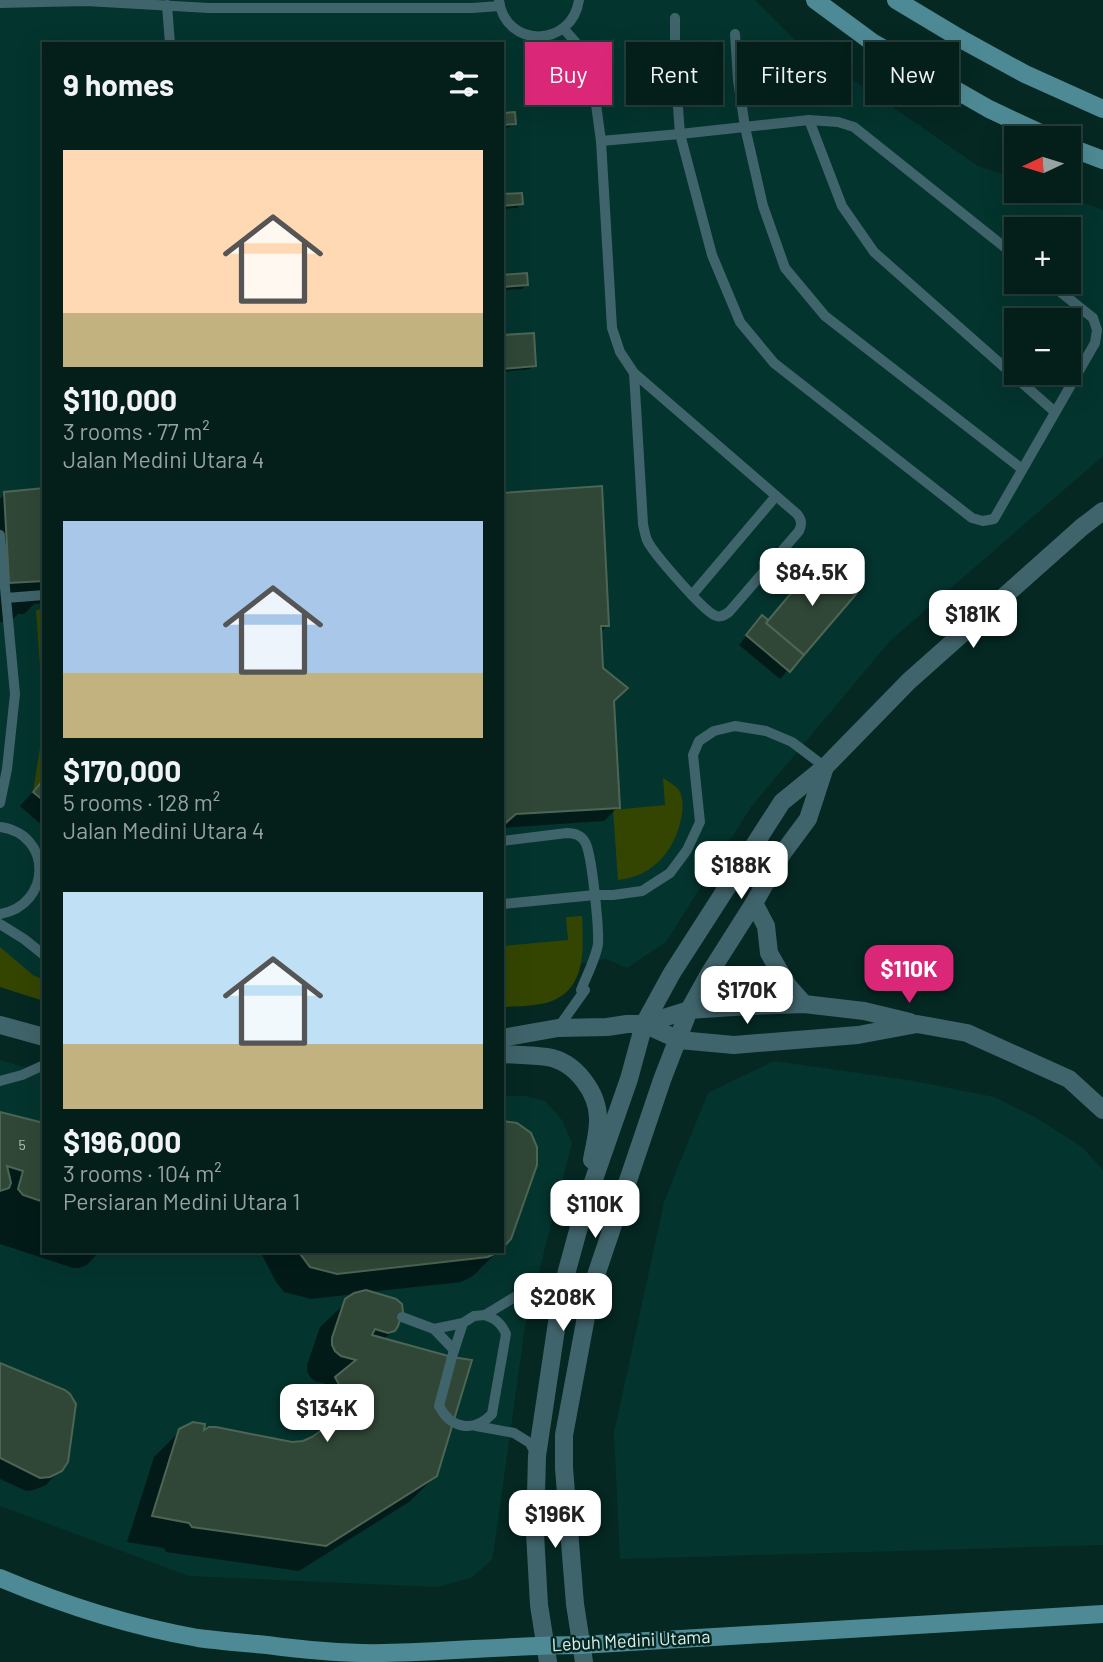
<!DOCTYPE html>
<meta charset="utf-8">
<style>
:root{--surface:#041e1a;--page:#122b27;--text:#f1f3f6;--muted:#97a2a2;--line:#253c39;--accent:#db2777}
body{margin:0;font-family:Barlow,sans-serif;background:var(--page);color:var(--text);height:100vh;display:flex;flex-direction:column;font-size:26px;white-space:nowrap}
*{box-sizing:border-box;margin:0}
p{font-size:23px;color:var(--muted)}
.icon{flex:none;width:38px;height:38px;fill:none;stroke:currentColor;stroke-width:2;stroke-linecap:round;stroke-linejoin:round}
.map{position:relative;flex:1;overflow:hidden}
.side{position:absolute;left:42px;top:42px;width:462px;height:1211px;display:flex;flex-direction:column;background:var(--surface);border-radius:0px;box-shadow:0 7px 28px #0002,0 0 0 2px var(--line)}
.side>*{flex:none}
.banner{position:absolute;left:525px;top:42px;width:472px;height:63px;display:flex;gap:14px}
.needle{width:46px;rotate:266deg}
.controls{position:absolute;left:1004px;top:126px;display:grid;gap:14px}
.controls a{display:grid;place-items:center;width:77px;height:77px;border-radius:0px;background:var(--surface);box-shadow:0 7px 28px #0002,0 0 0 2px var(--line);font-size:35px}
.price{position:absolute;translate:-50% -60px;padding:0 16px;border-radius:14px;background:#fff;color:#222;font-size:23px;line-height:46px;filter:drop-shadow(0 2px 4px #0008)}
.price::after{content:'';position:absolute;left:50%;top:42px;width:21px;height:16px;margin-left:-10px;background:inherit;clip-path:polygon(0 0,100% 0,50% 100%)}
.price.on{background:var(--accent);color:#fff}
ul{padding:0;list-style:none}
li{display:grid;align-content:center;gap:14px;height:371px;padding:0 21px}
li span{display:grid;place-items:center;height:217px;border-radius:0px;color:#555}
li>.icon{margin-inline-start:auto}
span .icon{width:126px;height:126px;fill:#fffc;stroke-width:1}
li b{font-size:30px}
h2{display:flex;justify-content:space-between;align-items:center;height:84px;padding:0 21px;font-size:30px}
.pill{padding:0 24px;border-radius:0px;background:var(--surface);box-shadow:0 7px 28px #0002,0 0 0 2px var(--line);font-size:24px;line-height:63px}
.pill.on{background:var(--accent);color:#fff}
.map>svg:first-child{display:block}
.built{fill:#04342e;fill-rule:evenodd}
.green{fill:#344502}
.shadow{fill:#0007}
.building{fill:#304737;stroke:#4d6553;stroke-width:2}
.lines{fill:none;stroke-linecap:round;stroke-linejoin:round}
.lane{stroke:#40646b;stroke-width:10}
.street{stroke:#40646b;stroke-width:18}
.secondary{stroke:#4e8a95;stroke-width:18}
.labels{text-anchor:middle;stroke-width:5;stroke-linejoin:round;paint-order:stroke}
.number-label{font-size:14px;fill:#b2c5be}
.street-label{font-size:18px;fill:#ddefeb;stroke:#052823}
</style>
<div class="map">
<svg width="1103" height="1662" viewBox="0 0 1103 1662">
<rect width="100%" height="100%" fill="#052823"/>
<g class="built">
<path d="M0 0H755L794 39 978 166 1017 179V191H1050L1103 210V456L890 641 751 807 666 942 627 968 606 959 502 979V44H44V1001L0 987ZM1017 229H1069V282H1017ZM1017 320H1069V373H1017Z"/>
<polygon points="0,1060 44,1073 44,1251 502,1251 502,1096 525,1096 545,1101 562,1120 572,1143 525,1326 498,1521 492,1560 471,1578 437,1587 189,1576 0,1506"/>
<polygon points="774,1061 914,1081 994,1097 1035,1117 1082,1147 1103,1170 1103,1545 620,1559 614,1433 664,1202 708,1093"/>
</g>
<g class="green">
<polygon points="44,609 44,779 33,792 42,735 43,712 36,610"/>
<path d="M663 778C669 782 677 786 680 792 683 799 683 808 682 814 676 849 655 876 618 880L613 810 665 805Z"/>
<path d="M582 916C583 944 587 982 558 998 543 1007 519 1006 502 1007V946L568 940 566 917Z"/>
<polygon points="0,947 33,975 44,980 44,1001 0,987"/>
</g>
<g class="shadow">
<polygon points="502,115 514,123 510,127 502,128"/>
<polygon points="502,196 521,203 517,208 502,209"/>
<polygon points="502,277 526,285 522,289 502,290"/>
<polygon points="502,337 534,365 530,369 502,372"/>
<polygon points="44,490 44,603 34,604 24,614 18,614 11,621 0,622 0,499 5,493"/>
<polygon points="502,495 607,625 600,633 601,669 612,701 618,807 604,821 502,828"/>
<polygon points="819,562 788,670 780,679 739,645 753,627 767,621"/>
<polygon points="44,779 44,827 20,806"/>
<polygon points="0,1114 44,1125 44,1251 100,1251 87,1265 79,1268 73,1268 0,1244"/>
<polygon points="260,1251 498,1251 473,1276 461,1282 369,1292 394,1330 383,1340 436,1476 409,1502 299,1571 166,1552 164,1548 127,1542 154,1457 180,1431 292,1444 303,1442 324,1431 310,1404 329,1385 315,1381 310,1377 307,1371 307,1365 320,1327 355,1294 311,1299 284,1292 276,1282"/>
<polygon points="0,1365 60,1470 46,1485 34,1490 26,1491 0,1479"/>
</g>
<g class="building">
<polygon points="515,112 516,124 502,125 502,113"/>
<polygon points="522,193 523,204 502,206 502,194"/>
<polygon points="527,273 528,285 502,287 502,275"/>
<polygon points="534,333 536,366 502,369 502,335"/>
<polygon points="602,486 609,626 601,626 603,668 628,688 614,701 620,808 516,814 502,826 502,493"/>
<polygon points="44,488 44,581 9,583 4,492"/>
<polygon points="819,560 857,593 804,655 766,623"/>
<polygon points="762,615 768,620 766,623 804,655 790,672 746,635"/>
<polygon points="44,779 44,801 33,792"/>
<polygon points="0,1112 44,1123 44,1202 23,1195 18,1189 23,1171 7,1166 11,1183 9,1188 0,1191"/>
<polygon points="502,1121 517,1123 531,1133 537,1147 537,1165 511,1239 502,1249"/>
<polygon points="298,1251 500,1251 488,1257 337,1274 310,1267"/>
<polygon points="366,1290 396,1299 402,1304 403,1312 398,1326 395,1331 388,1333 375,1329 372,1335 452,1357 472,1360 437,1476 326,1546 192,1527 189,1523 152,1516 179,1429 193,1422 205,1424 204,1430 209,1427 216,1427 292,1442 303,1441 312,1437 352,1409 335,1377 356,1360 341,1356 335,1351 332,1345 332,1338 345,1299 354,1293"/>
<polygon points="0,1363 65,1390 70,1394 76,1404 68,1462 62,1471 50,1477 40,1478 0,1458"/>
</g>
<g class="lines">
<g class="lane">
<path d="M499 0C505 49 572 48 579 0"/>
<polyline points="0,3 86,1 209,8 472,8 500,6"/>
<polyline points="167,5 170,44"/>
<path d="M564 29 578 45 591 68 601 141 612 328 620 352 634 373 797 514C802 520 802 524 799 531L729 612C723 616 719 618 714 615 702 609 652 552 647 540 645 535 644 529 643 524L634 373"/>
<polyline points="735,34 738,80 745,127 763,206 785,268 825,316 1022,469"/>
<polyline points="809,120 842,206 874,252 1055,412"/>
<polyline points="601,141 680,134 675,67 675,18"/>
<polyline points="1017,257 854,127 838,122 809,120 680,134 712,255 740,322 774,363 972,518 983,521 994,519 1095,343 1097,330 1093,318 1048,282"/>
<polyline points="0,535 15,694 7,769 0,803"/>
<polyline points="692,595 776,496"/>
<polyline points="6,598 44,595"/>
<path d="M0 827C53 834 52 905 0 914"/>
<path d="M502 841 567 833C574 833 581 835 585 842 592 853 599 929 598 944 596 958 586 977 581 990H585L558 1028"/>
<polyline points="502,904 595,895 613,895 642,891 670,873 687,850 700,822 693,755 699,741 714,731 735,726 766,731 792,742 825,767"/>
<polyline points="0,924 24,939 44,955"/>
<polyline points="0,1081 22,1075 44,1065"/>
<path d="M485 1315C496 1319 501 1323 506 1334L492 1414C474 1433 451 1429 439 1406L452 1357 463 1323 474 1316Z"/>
<polyline points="485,1315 518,1295 537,1291 562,1289"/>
<polyline points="402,1317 434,1329 454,1350"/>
<polyline points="434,1329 463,1323"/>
<polyline points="476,1426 514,1433 530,1443 535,1453"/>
</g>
<g class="street">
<polyline points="754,903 766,926 769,953 788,986 804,1004"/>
<polyline points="644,1024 679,1040 734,1045 858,1035 917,1024 967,1033 1069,1079 1103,1110"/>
<polyline points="0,1025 44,1037"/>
<polyline points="502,1038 558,1028 607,1027 627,1024 644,1024 689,1010 748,1006 804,1004 864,1011 910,1022"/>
<path d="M502 1054C517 1055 532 1055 547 1057 575 1061 599 1093 598 1121 598 1134 594 1147 592 1160"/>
<polyline points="548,1662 539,1605 535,1533 537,1456 562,1289 585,1205 629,1079 644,1024 672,973 782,802 825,767 909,681 1082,527 1103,511"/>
<polyline points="584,1662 575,1604 564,1468 564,1435 591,1290 662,1080 689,1010 709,974 754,903 782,854 808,819 825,767"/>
</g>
<g class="secondary">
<polyline points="815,0 872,42 989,109 1051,138"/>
<polyline points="896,0 961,39 1025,74 1103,109"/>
<polyline points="1069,147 1103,160"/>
<path d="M0 1578C64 1605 130 1626 198 1638 221 1641 244 1643 267 1645 305 1650 345 1654 384 1653 449 1652 515 1645 580 1645L1103 1614"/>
</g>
</g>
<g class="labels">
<g class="number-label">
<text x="22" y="1150">5</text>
</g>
<g class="street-label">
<text transform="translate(631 1641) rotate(-3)" y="6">Lebuh Medini Utama</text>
</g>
</g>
</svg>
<div class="controls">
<a><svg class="needle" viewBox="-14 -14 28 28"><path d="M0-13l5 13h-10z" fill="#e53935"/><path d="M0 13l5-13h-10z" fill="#97a2a2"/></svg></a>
<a>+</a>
<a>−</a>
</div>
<b class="price" style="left:812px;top:608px">$84.5K</b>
<b class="price" style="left:973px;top:650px">$181K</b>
<b class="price" style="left:741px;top:901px">$188K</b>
<b class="price on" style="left:909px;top:1005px">$110K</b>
<b class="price" style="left:747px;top:1026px">$170K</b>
<b class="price" style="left:595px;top:1240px">$110K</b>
<b class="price" style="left:563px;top:1333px">$208K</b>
<b class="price" style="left:327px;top:1444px">$134K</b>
<b class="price" style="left:555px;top:1550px">$196K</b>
<div class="banner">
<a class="pill on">Buy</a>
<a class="pill">Rent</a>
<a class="pill">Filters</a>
<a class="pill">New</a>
</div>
<section class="side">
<h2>9 homes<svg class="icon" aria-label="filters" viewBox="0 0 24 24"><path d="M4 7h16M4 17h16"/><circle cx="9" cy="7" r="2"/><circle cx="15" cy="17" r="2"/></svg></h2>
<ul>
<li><span style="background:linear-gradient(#ffd9b3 75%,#c2b280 0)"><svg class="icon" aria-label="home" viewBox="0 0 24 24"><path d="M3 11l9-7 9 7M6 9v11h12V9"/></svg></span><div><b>$110,000</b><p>3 rooms · 77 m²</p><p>Jalan Medini Utara 4</p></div></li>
<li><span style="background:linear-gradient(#a9c7e8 70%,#c2b280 0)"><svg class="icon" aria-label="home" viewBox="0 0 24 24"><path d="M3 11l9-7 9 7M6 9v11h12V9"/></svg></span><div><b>$170,000</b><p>5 rooms · 128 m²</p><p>Jalan Medini Utara 4</p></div></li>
<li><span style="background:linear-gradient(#bfe0f5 70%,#c2b280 0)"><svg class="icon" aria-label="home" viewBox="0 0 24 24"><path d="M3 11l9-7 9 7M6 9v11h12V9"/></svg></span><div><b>$196,000</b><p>3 rooms · 104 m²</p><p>Persiaran Medini Utara 1</p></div></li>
</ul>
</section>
</div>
